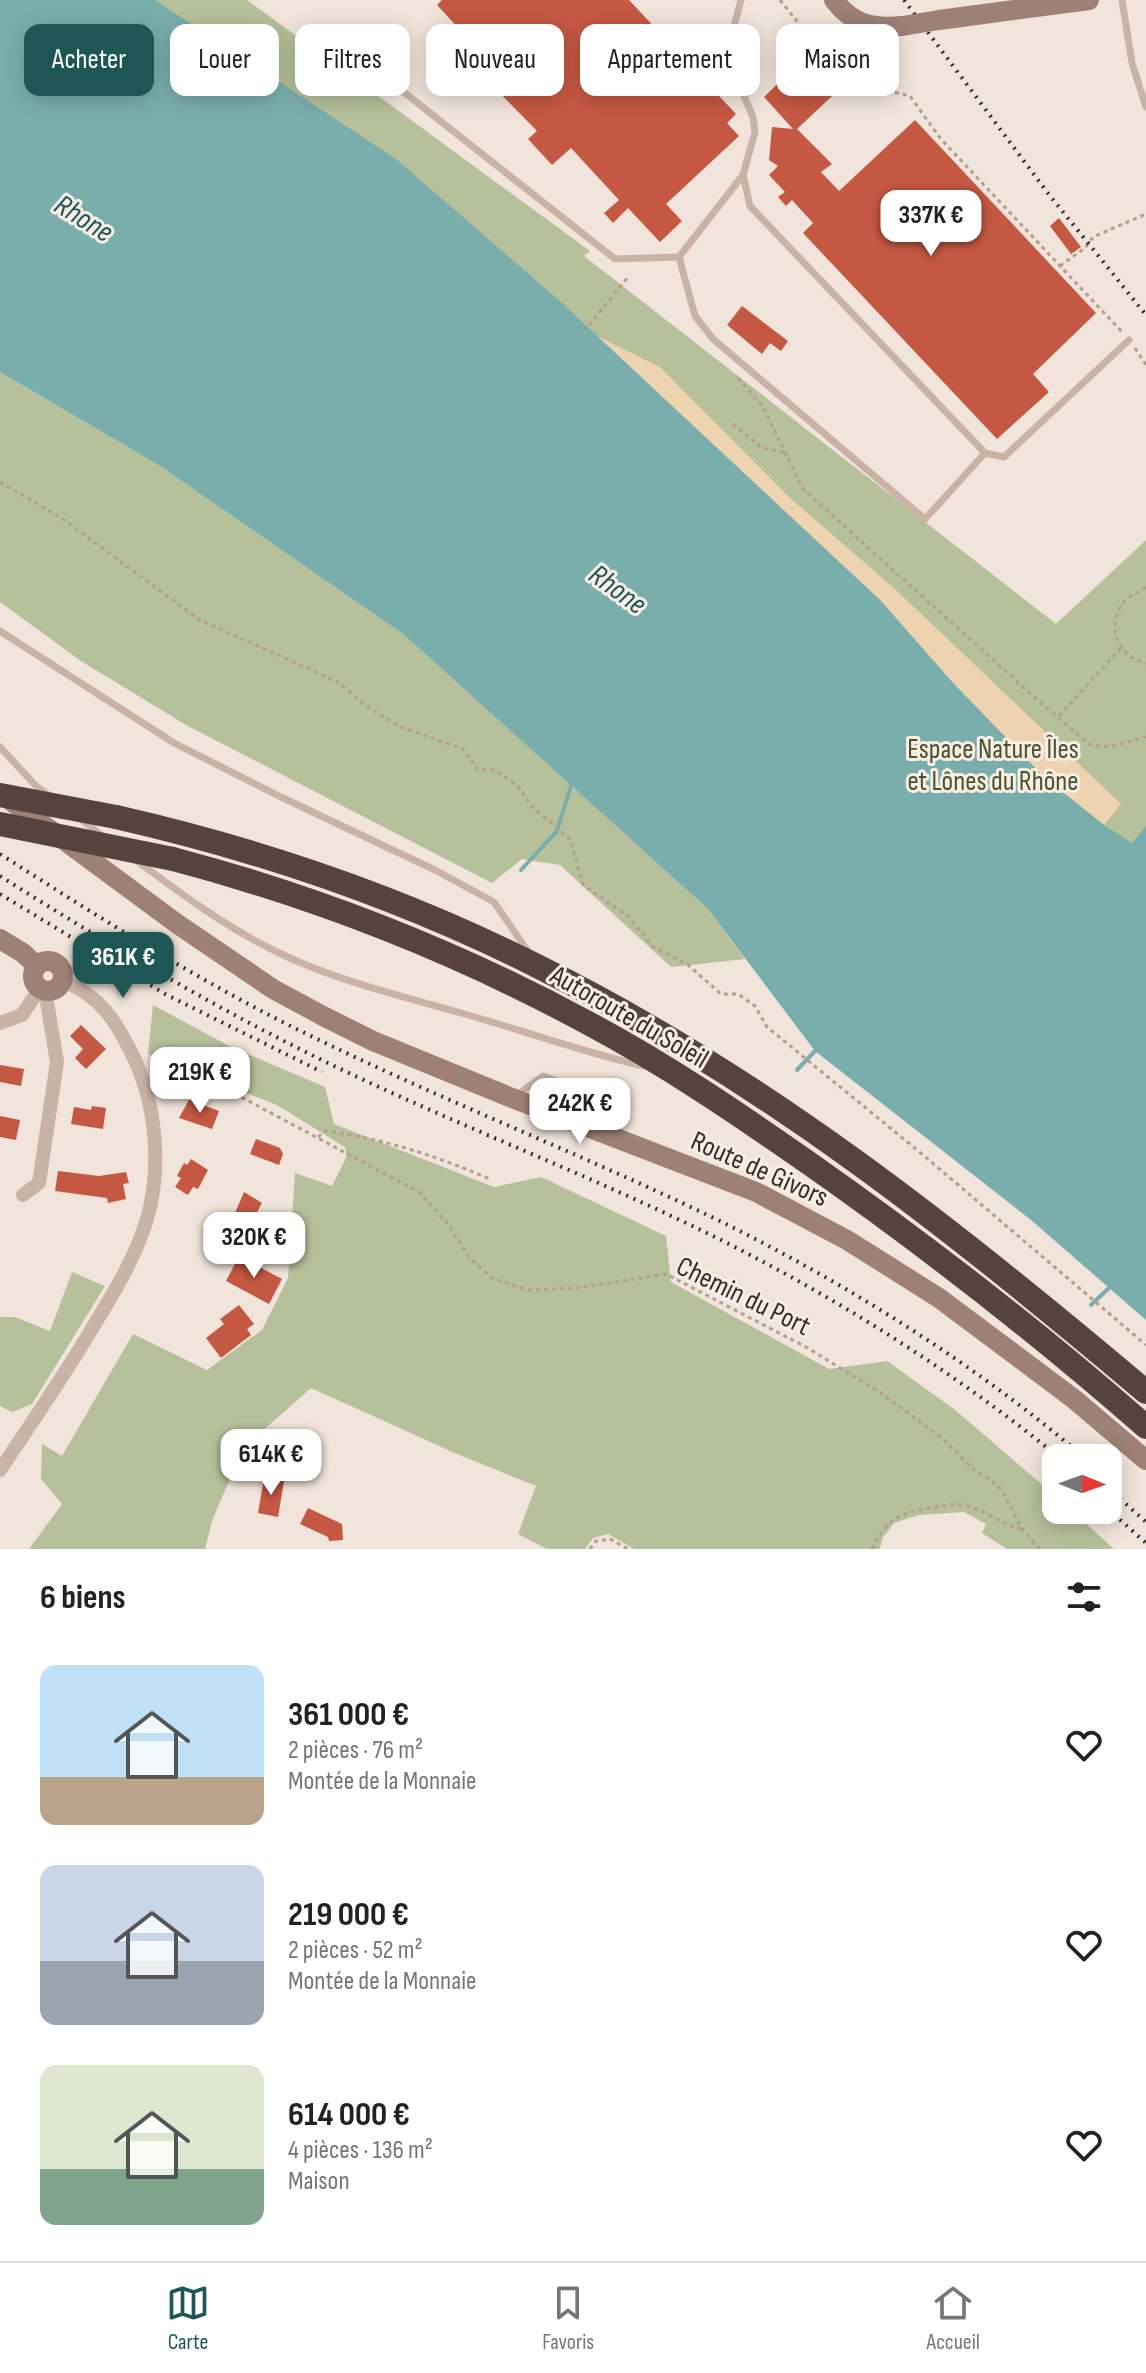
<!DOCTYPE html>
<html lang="fr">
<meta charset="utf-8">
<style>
:root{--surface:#fff;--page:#f6f6f6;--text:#222;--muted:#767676;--line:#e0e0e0;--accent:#1d5655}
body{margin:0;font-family:"Sofia Sans Condensed",sans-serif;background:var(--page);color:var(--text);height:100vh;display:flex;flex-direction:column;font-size:30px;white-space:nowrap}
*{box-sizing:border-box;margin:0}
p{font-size:26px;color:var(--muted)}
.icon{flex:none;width:44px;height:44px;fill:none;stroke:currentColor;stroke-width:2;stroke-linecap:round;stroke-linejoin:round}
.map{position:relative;height:1549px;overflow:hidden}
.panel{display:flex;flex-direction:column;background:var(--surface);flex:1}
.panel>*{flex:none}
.hud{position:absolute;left:24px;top:24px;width:1098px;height:72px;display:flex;gap:16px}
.needle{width:52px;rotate:91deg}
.tools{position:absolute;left:1042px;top:1444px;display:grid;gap:16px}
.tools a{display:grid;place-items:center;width:80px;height:80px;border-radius:16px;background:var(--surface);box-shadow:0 4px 20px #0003;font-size:40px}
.price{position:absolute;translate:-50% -68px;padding:0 18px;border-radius:16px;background:#fff;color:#222;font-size:26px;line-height:52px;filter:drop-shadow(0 2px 4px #0008)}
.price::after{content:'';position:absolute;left:50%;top:48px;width:24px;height:18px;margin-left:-12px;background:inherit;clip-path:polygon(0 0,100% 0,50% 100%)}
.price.current{background:var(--accent);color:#fff}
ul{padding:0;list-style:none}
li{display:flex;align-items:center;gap:24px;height:200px;padding:0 40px}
li span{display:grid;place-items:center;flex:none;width:224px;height:160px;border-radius:16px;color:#555}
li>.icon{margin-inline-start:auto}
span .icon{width:96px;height:96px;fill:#fffc;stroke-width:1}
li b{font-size:34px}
h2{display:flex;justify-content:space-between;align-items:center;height:96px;padding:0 40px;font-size:34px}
.tag{padding:0 28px;border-radius:16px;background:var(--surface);box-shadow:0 4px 20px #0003;font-size:28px;line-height:72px}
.tag.current{background:var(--accent);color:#fff}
.dock{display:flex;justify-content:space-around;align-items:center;height:112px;border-top:2px solid var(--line);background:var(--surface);font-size:22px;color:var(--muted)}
.dock a{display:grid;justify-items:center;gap:4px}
.dock .current{color:var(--accent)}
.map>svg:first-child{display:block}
.green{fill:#b6c09a}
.sand{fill:#edd3b0}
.water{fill:#79aeac}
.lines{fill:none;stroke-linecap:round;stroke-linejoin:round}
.stream{stroke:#79aeac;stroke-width:4}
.building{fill:#c55843}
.path{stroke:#b59d90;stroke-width:3;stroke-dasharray:4 4;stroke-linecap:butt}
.lane{stroke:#c9b3a6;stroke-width:7}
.street{stroke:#c9b3a6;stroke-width:14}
.secondary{stroke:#9d8177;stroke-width:20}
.highway{stroke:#56433e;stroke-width:24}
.rail{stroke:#352a27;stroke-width:4;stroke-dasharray:2 6;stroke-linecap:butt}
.secondary-bridge{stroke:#9d8177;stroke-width:20}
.highway-bridge{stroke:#56433e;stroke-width:24}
.labels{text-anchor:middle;stroke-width:6;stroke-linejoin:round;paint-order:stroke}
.park-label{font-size:28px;fill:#48532b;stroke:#f9eee6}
.street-label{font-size:28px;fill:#352a27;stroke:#f9eee6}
.water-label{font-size:30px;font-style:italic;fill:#1d5655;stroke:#f9eee6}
</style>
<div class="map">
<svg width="1146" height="1549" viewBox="0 0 1146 1549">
<rect width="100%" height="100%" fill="#f1e4da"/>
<g class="green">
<polygon points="0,0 247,0 590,251 584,256 1056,624 1146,540 1146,1101"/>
<polygon points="0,372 160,466 403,634 708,909 745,959 671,967 560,865 522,859 492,883 186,725 81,661 0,602"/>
<polygon points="153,1005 231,1047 325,1087 334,1124 494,1187 541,1177 666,1236 671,1282 829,1369 887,1361 954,1409 1047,1489 1056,1497 1056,1510 1071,1510 1114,1549 1007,1549 982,1533 986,1524 964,1512 919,1515 894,1523 882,1539 880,1549 634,1549 608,1534 593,1538 585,1549 547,1549 518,1534 536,1486 457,1454 311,1388 243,1448 212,1521 205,1549 29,1549 62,1504 41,1479 42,1444 62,1456 133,1334 207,1370 262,1330 288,1278 295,1173 332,1186 346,1158 346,1148 277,1105 148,1054"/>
<polygon points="72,1272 105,1286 32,1404 12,1412 0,1406 0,1317 15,1317 50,1331"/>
</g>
<polygon class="sand" points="593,334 660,367 789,497 895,589 1121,804 1104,825 1045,778 953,683 880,600"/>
<polygon class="water" points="0,0 155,0 396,159 562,303 880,600 953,683 1045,778 1104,825 1132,843 1146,826 1146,1320 1031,1220 815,1051 708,909 403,634 160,466 0,372"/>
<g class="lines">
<g class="stream">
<polyline points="521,870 557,831 571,785"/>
<polyline points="797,1070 815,1051"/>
<polyline points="1091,1305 1109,1288"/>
</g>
</g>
<g class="building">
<polygon points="442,0 629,0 736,114 727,123 739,136 666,204 682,221 660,242 628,208 613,223 604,213 619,200 571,148 552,165 528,139 537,131 490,83 500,73 437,5"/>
<polygon points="813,60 846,83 797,129 832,164 821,172 839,191 915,120 1096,313 1033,374 1049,392 997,439 803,233 813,223 792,200 786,206 778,197 785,192 769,175 778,166 769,160 772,127 793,129 764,97 796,66 801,72"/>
<polygon points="1059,218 1081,247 1071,254 1050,226"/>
<polygon points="742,306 788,341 781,351 770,343 762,354 727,325"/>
<polygon points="81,1025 106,1049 86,1069 75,1058 83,1049 70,1036"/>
<polygon points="0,1065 24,1069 21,1086 0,1082"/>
<polygon points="189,1100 219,1111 212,1129 179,1118"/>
<polygon points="92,1106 106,1108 103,1129 71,1124 74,1107 91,1110"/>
<polygon points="0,1116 20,1120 16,1140 0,1137"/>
<polygon points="256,1139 280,1148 283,1154 279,1165 250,1154"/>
<polygon points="191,1159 208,1170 198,1189 193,1187 188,1195 175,1187 181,1178 177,1176 184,1163 187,1165"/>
<polygon points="58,1171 99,1176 126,1172 129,1183 123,1184 126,1199 108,1203 107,1198 55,1191"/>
<polygon points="244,1192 262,1203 248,1229 232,1220"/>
<polygon points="239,1256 282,1279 269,1304 226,1281"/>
<polygon points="239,1305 254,1324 247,1329 251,1335 221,1358 206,1338 224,1324 220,1319"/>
<polygon points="264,1478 284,1481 278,1517 258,1513"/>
<polygon points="308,1508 342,1524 343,1540 329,1541 328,1537 300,1524"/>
</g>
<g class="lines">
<g class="path">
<polyline points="780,0 819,49 862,84 910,96 940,138 1123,333"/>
<polyline points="1060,266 1085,248 1093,237 1146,214"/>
<polyline points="589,325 629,276"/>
<polyline points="1135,348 1146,365"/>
<polyline points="738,378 763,407 803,489 1034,697 1089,744 1109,747 1146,737"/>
<polyline points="733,424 761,447 785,453"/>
<polyline points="0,482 60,517 200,620 338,682 364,704 398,726 463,749 477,769 495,770 518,786 531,806 570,839 583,885 629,917 653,947 687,964 721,994 738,994 755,1006 767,1027 922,1154 1146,1345"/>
<path d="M1146 587C1139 592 1129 596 1124 602 1105 626 1118 657 1146 663"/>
<polyline points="1059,716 1121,648"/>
<polyline points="152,1063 239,1096 419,1192 448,1224 468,1256 492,1278 528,1290 578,1288 666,1274 806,1347 881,1393 943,1439 975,1471 988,1478 1001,1489 1022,1529 1040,1549"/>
<path d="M318 1137 325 1131C385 1139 437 1156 492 1180"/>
<polyline points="590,1549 596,1541 610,1539 628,1549"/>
<path d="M872 1549C887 1516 903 1512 937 1507 945 1506 955 1503 963 1505 984 1508 1001 1525 1022 1529"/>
</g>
<g class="lane">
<polyline points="741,0 730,41 732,68 753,117 755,132 743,175 750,206 985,453 1004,457 1129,340"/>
<polyline points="1122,0 1132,63 1146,107"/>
<polyline points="353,52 615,259 679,257 743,175"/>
<polyline points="679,257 695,316 713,339 925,519 985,453"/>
<polyline points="0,631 174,743 283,798 435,870 494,902 529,953"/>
<polyline points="0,747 36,786 50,796"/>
<polyline points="79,818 104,837"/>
<path d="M137 861C180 893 226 927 275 951 333 980 399 995 461 1013 522 1030 582 1052 643 1066"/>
<polyline points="515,1096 543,1076 604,1100 608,1131"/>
</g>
<g class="street">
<polyline points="0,1023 22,1015 40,988"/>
<polyline points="23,1195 39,1183 57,1062 45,990"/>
<path d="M0 1470C33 1421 66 1373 96 1322 116 1289 136 1256 147 1219 162 1168 156 1105 134 1058 117 1023 101 995 62 981"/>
</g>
<g class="secondary">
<path d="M834 0C852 24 872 29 902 26"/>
<polyline points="939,20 1089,0"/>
<polyline points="3,795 176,923 273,989 323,1016 373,1041 512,1098 756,1192 847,1240 939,1298 1074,1399 1146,1460"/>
<polyline points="0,939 23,953 37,966"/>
<circle cx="48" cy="976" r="15"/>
</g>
<g class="highway">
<path d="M116 817C261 850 404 899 537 966 760 1076 957 1232 1146 1392"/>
<path d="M173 859C317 897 457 952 588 1023 667 1065 740 1115 813 1166 928 1247 1040 1334 1146 1427"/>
</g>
<g class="rail">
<polyline points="904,0 1047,192 1146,315"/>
<path d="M0 854C102 919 205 985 313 1037 448 1103 589 1157 724 1223 852 1287 976 1365 1085 1458"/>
<path d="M0 876C106 943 215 1008 328 1063 456 1125 590 1175 717 1238 839 1299 954 1372 1060 1458"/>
<polyline points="0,894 165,994 322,1072"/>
<polyline points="1108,1488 1146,1522"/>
<polyline points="1108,1509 1146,1543"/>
</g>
<polyline class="secondary-bridge" points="902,26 939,20"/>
<g class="highway-bridge">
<polyline points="0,795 116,817"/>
<polyline points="0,824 173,859"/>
</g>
</g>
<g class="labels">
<g class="park-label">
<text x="993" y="758">Espace Nature Îles<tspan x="993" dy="32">et Lônes du Rhône</tspan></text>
</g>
<g class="street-label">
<text transform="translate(630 1016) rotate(30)" y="10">Autoroute du Soleil</text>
<text transform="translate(760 1168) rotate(24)" y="10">Route de Givors</text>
<text transform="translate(744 1295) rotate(26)" y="10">Chemin du Port</text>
</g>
<g class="water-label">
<text transform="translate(84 218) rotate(32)" y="10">Rhone</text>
<text transform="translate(618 589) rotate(36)" y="10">Rhone</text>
</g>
</g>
</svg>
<div class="tools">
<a><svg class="needle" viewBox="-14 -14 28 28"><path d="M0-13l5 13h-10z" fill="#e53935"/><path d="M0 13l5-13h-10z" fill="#767676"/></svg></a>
</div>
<b class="price" style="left:931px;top:258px">337K €</b>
<b class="price current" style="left:123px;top:1000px">361K €</b>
<b class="price" style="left:200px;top:1115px">219K €</b>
<b class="price" style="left:580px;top:1146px">242K €</b>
<b class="price" style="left:254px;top:1280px">320K €</b>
<b class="price" style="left:271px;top:1497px">614K €</b>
<div class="hud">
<a class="tag current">Acheter</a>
<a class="tag">Louer</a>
<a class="tag">Filtres</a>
<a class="tag">Nouveau</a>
<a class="tag">Appartement</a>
<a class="tag">Maison</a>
</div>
</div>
<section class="panel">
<h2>6 biens<svg class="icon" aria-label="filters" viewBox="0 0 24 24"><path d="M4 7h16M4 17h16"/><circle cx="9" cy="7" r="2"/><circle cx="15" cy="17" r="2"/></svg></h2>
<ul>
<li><span style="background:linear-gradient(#bfe0f5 70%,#b9a48a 0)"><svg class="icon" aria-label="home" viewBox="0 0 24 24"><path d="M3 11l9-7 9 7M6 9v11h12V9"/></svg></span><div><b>361 000 €</b><p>2 pièces · 76 m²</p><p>Montée de la Monnaie</p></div><svg class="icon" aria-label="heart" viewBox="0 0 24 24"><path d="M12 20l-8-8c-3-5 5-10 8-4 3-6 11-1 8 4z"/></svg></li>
<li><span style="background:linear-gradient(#c9d6e8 60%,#9aa5b1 0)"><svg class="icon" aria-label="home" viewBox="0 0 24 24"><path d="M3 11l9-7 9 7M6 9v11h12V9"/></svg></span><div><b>219 000 €</b><p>2 pièces · 52 m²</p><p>Montée de la Monnaie</p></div><svg class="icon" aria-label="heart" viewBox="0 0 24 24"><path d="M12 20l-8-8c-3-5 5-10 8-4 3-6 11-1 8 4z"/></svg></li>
<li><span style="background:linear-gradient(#dfe7d0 65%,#7fa58c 0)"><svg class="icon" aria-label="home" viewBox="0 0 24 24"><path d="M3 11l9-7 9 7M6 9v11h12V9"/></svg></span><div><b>614 000 €</b><p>4 pièces · 136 m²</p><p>Maison</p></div><svg class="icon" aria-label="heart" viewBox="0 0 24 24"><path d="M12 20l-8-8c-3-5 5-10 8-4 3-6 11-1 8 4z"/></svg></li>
</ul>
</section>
<nav class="dock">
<a class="current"><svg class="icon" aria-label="map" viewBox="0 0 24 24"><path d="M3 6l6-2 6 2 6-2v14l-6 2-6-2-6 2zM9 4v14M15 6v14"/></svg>Carte</a>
<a><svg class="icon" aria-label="saved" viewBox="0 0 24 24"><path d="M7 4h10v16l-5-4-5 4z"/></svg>Favoris</a>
<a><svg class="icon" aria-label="home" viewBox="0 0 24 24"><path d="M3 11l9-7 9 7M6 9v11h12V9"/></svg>Accueil</a>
</nav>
